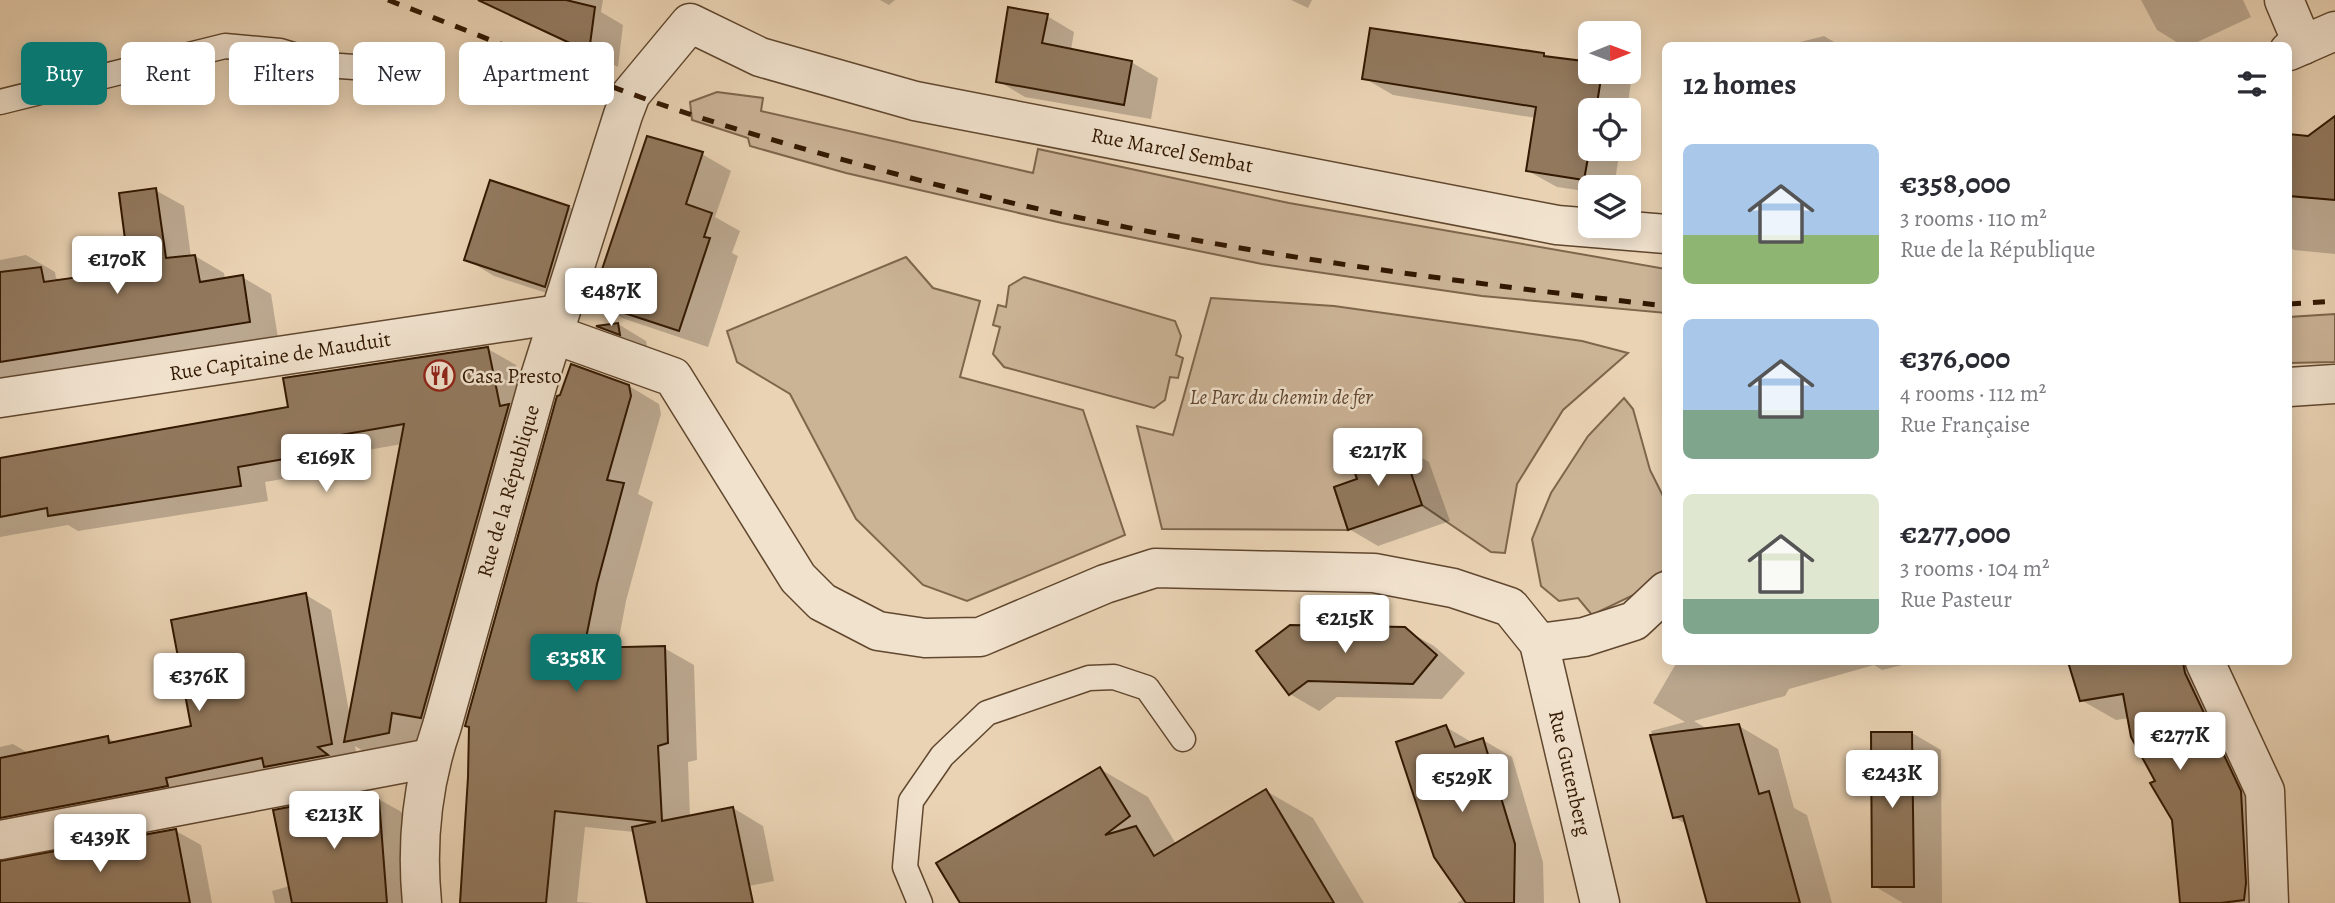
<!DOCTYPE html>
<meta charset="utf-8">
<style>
:root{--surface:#fff;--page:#f2f2f3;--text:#2b2b33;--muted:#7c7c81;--accent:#0f766e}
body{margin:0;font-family:Alegreya,serif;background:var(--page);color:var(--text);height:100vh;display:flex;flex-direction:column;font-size:26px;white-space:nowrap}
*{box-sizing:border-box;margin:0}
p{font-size:23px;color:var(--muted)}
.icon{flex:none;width:38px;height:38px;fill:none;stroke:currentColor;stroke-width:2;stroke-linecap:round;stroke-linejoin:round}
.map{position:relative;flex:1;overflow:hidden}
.sheet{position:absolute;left:1662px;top:42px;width:630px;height:623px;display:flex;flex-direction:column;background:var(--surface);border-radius:10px;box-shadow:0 4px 18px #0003}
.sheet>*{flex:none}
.guide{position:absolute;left:21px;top:42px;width:665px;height:63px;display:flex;gap:14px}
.needle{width:46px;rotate:89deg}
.fabs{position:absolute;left:1578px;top:21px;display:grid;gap:14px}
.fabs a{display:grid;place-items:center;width:63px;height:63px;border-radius:10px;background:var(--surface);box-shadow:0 4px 18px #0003;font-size:35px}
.price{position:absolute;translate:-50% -60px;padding:0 16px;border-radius:7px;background:#fff;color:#222;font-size:23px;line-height:46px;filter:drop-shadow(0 2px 4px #0008)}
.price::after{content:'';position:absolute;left:50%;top:42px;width:21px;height:16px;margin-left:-10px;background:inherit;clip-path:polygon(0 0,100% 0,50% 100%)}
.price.selected{background:var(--accent);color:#fff}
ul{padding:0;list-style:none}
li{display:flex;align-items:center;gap:21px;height:175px;padding:0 21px}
li span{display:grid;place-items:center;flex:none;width:196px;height:140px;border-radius:10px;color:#555}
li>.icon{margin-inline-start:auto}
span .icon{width:84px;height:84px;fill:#fffc;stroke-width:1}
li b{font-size:30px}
h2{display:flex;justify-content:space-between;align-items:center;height:84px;padding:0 21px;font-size:30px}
.tag{padding:0 24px;border-radius:10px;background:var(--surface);box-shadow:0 4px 18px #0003;font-size:24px;line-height:63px}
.tag.selected{background:var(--accent);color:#fff}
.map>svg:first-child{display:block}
.green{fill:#cbb396;stroke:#7e664c;stroke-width:2}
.shadow{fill:#0003}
.building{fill:#92795e;stroke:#321801;stroke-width:2}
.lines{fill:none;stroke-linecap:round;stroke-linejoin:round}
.service-casing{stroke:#60472e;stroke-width:27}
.minor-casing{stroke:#60472e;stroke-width:41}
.tertiary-casing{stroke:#60472e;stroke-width:41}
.service{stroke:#f1e2ce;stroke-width:24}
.minor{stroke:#f1e2ce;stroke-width:38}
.tertiary{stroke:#f1e2ce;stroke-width:38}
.rail{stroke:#321801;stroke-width:5;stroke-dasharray:12 12;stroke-linecap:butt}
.labels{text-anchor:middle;stroke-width:5;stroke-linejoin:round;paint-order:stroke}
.street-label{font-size:21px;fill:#321801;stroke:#f1e2ce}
.poi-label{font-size:21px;fill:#321801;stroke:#f1e2ce;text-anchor:start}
.park-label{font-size:21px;font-style:italic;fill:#60462e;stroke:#f1e2ce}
</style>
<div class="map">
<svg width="2335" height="903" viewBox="0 0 2335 903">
<rect width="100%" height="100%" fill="#ead3b4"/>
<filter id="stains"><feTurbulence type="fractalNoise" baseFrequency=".00286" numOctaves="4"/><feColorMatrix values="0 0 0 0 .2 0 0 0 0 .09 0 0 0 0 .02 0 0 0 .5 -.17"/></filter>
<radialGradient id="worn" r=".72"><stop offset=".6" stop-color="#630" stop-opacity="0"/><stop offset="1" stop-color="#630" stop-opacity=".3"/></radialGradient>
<g class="green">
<polygon points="717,92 763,98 761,111 1033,173 1038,149 1289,203 1666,269 1666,313 1482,296 1262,264 1062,223 846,173 750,146 748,138 692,120 690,102"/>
<polygon points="906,257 933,288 980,301 960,377 1083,410 1125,535 967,601 923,585 856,519 790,394 737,362 727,331"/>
<polygon points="1024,277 1175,321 1181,336 1176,355 1183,358 1178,378 1170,377 1165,400 1154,408 1004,367 993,354 1000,327 993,325 998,305 1006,307 1009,286"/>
<polygon points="1211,298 1334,306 1582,341 1628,353 1563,410 1517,484 1505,553 1491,552 1422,505 1400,444 1351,461 1357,479 1334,487 1348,530 1162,529 1137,426 1173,435"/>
<polygon points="2335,314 2335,362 2289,363 2289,317"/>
<polygon points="1624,398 1633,409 1650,470 1666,502 1666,567 1646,589 1592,615 1578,598 1559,601 1541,586 1532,539 1551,493 1588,436"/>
</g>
<g class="shadow">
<polygon points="479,0 603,0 601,12 623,25 618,67 499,11"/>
<polygon points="880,0 895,0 889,5"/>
<polygon points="1291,0 1312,0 1308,8"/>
<polygon points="2141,0 2243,0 2251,17 2189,46 2183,46 2157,30"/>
<polygon points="1047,16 1074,32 1071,50 1131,62 1158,78 1151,119 1025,97 998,81"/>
<polygon points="1824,36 1841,46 1784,46"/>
<polygon points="1613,72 1631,82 1627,110 1591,110 1591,149 1620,149 1614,187 1591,187 1591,192 1557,187 1528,171 1536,118 1393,95 1364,78"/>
<polygon points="2335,118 2335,254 2294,250 2289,247 2289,136 2309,138"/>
<polygon points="702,154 731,171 715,217 740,231 732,253 738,256 708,347 622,318 593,301"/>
<polygon points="1666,174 1666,194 1663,192"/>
<polygon points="491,182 569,207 597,224 574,302 494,276 466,259"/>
<polygon points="155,190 184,206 191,257 195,256 224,273 225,280 242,277 271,294 278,338 0,383 0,260 26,255 55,272 56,278 62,281 131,271"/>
<polygon points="618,324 646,341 648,350 627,342 601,327"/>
<polygon points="488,349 516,365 526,416 450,733 420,728 417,748 373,757 355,746 357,758 0,849 0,747 13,744 30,754 108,738 117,743 193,727 306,595 331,610 350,717 402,444 322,458 323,472 265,482 268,501 78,531 68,525 0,537 0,460 290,409"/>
<polygon points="629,386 659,404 661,414 638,494 653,502 626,601 617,649 664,648 694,665 697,760 688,762 690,817 733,808 763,826 774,881 675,901 634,832 585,827 577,902 594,903 461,903"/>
<polygon points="1400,446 1429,462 1450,521 1378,546 1349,529 1359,481"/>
<polygon points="1404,629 1434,646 1465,673 1442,699 1337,697 1319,711 1290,694 1259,651"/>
<polygon points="1677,662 1915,662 1882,670 1874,665 1789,689 1785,696 1694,721 1709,730 1739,726 1778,749 1794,808 1807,815 1832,903 1709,903 1687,825 1674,817 1651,731 1685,722 1653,703"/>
<polygon points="2071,662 2188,662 2214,684 2281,903 2182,903 2173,820 2130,718 2116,720 2081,700"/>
<polygon points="1446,727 1473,743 1483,740 1512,757 1543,862 1544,903 1457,903 1465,898"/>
<polygon points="1912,733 1941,750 1942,903 1903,903 1874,886"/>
<polygon points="1100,769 1148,797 1176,844 1266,791 1313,818 1364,903 962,903"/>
<polygon points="369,794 400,811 408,819 415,903 275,903 272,891 290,886"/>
<polygon points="176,831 201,845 212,903 0,903 0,862"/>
</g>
<g class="building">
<polygon points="478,0 566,0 595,7 589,52"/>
<polygon points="1008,7 1048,14 1042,43 1132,61 1124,105 996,82"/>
<polygon points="1370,28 1544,53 1544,56 1591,62 1591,72 1602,72 1596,110 1591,110 1591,141 1584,180 1526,171 1536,107 1362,79"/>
<polygon points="2335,116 2335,200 2289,196 2289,134 2308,136"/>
<polygon points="647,136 703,152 686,204 712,213 704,237 710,238 679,331 591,302"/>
<polygon points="490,180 569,206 545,287 464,260"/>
<polygon points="156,188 166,258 195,255 200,282 243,275 250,322 0,362 0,272 41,267 44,282 129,270 119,193"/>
<polygon points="618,323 620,335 596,326"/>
<polygon points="488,347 500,406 509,404 421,718 392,713 389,733 344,742 404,424 294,443 296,457 238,467 241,486 48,516 47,508 0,517 0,458 288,407 283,378"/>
<polygon points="571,364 629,385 631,396 607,480 624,483 597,584 584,648 665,646 668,743 658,746 662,821 733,807 753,903 647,903 632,827 656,822 555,811 546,903 460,903 468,777 469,727 465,726 557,396 560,395"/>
<polygon points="1401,444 1422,505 1348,530 1334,487 1357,479 1351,461"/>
<polygon points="306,593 332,744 318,747 328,755 264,767 262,758 166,778 168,786 0,818 0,758 108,736 109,743 191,726 171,620"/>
<polygon points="1290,625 1405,627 1437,655 1413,684 1308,681 1289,695 1256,651"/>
<polygon points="2068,662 2183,662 2185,673 2241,791 2246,883 2244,900 2221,903 2180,903 2172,820 2150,783 2155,781 2131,737 2123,694 2080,701"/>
<polygon points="1739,724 1759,794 1769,791 1800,903 1707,903 1683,816 1673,818 1650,735"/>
<polygon points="1446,725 1455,747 1483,738 1515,844 1514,903 1466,903 1434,857 1396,742"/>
<polygon points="1871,732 1912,732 1914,887 1872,887"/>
<polygon points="1100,767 1130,816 1105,835 1136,826 1154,856 1266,789 1334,903 960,903 936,863"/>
<polygon points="369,792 379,800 387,903 292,903 273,810"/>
<polygon points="176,829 190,903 0,903 0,861"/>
</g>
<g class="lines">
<defs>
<g id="service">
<polyline points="0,102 225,46 280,51 326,65 368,68"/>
<polyline points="920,903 905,867 911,801 942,756 987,713 1089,678 1114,677 1147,688 1183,739"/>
</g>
<g id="minor">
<polyline points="2284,0 2303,45"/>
<polyline points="553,334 673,377 798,578 822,602 878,631 925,638 980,637 1105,584 1155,568 1374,573 1453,588 1510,607 1539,643 1600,903"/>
<polyline points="2289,387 2335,384"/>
<polyline points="1539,643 1584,637 1634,621 1666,591"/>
<polyline points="2205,662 2265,791 2269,903"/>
<polyline points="0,840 431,758"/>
</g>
<g id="tertiary">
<polyline points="2289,51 2335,31"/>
<polyline points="0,398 559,314"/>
<path d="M422 903C416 842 422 784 442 726L538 383 623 115 631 94 690 23 760 57 915 101 1557 225 1666 234"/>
</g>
</defs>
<use href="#service" class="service-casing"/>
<use href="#minor" class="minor-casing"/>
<use href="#tertiary" class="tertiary-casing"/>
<use href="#service" class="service"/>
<use href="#minor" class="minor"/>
<use href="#tertiary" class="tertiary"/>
<g class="rail">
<path d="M388 0C469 31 549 64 629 93 716 125 806 150 896 174 1148 242 1407 276 1666 306"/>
<polyline points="2289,304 2335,301"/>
</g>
</g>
<defs>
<symbol id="restaurant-ring" viewBox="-11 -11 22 22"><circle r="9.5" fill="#f1e2ce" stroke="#8f2418" stroke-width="1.5"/><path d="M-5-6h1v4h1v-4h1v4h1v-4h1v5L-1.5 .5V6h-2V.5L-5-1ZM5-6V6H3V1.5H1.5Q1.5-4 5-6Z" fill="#8f2418"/></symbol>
</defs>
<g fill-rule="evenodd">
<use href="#restaurant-ring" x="422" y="358" width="35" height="35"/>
</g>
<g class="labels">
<g class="street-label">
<text transform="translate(1172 150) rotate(11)" y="7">Rue Marcel Sembat</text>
<text transform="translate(280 356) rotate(-9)" y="7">Rue Capitaine de Mauduit</text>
<text transform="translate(508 491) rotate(-74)" y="7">Rue de la République</text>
<text transform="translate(1570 773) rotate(77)" y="7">Rue Gutenberg</text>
</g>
<g class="poi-label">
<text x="462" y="383">Casa Presto</text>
</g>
<g class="park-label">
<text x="1281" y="404">Le Parc du chemin de fer</text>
</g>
</g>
<rect width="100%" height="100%" filter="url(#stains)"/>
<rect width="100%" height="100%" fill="url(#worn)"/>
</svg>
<div class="fabs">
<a><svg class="needle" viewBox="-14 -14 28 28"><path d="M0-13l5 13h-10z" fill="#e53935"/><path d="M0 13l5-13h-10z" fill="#7c7c81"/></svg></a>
<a><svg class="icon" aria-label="locate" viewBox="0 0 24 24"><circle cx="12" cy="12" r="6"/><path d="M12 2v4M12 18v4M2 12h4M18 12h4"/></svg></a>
<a><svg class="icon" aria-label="layers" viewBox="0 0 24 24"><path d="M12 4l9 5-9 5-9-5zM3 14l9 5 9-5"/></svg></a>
</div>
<b class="price" style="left:117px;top:296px">€170K</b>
<b class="price" style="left:611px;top:328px">€487K</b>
<b class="price" style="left:1378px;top:488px">€217K</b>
<b class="price" style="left:326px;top:494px">€169K</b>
<b class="price" style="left:1345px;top:655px">€215K</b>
<b class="price selected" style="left:576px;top:694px">€358K</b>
<b class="price" style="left:199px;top:713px">€376K</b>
<b class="price" style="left:2180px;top:772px">€277K</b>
<b class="price" style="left:1892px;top:810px">€243K</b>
<b class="price" style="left:1462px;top:814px">€529K</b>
<b class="price" style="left:334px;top:851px">€213K</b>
<b class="price" style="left:100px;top:874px">€439K</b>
<div class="guide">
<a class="tag selected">Buy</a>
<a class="tag">Rent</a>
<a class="tag">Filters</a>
<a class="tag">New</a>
<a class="tag">Apartment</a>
</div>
<section class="sheet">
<h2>12 homes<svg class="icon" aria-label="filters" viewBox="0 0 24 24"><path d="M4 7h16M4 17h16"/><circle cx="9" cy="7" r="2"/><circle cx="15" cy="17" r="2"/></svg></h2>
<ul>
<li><span style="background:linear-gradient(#a9c7e8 65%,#8fb573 0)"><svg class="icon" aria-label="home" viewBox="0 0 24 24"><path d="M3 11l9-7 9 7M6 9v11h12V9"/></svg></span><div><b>€358,000</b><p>3 rooms · 110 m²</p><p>Rue de la République</p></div></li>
<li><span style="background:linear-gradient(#a9c7e8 65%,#7fa58c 0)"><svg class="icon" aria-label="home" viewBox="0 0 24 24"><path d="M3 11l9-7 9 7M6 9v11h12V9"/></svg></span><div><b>€376,000</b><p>4 rooms · 112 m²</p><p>Rue Française</p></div></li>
<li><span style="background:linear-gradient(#dfe7d0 75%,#7fa58c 0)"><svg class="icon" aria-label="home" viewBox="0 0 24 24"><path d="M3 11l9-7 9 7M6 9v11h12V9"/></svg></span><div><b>€277,000</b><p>3 rooms · 104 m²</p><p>Rue Pasteur</p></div></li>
</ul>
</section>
</div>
